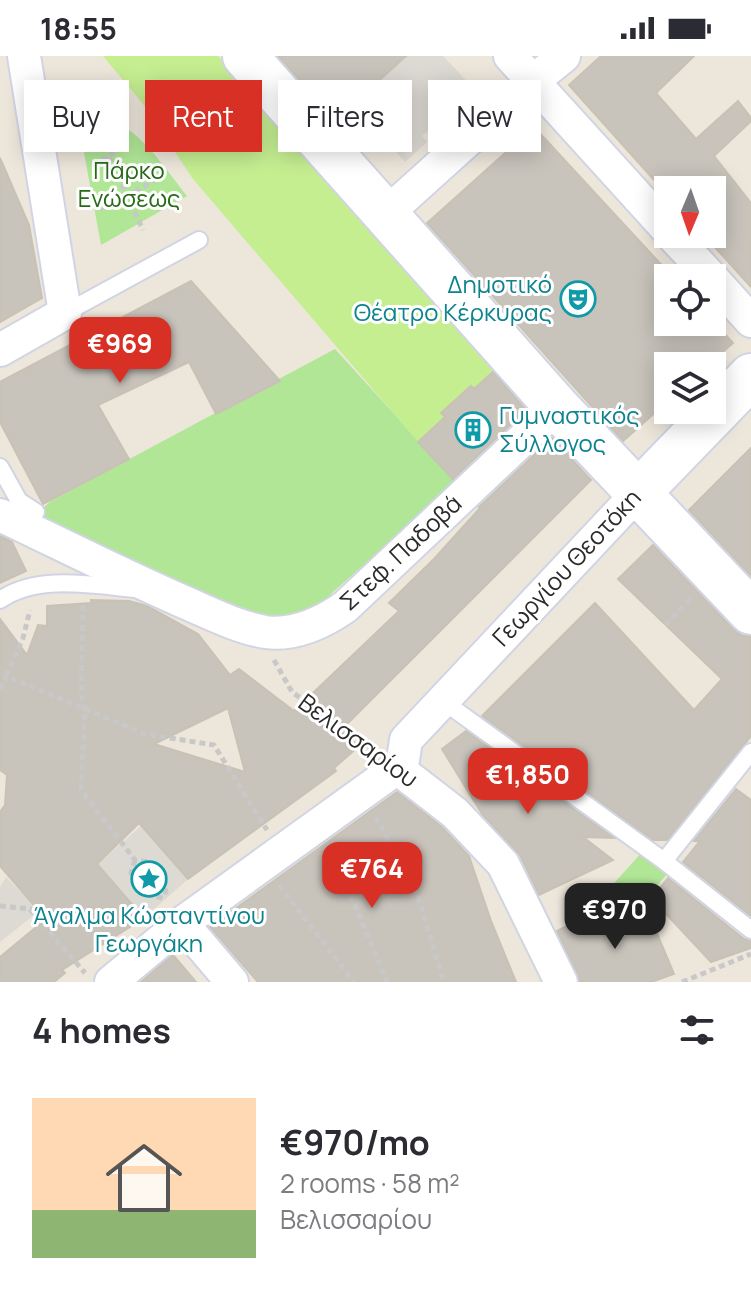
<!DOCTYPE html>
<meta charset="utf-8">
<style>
:root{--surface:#fff;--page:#f7f7f7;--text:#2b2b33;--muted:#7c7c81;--line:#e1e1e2;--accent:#d93025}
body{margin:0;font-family:Manrope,sans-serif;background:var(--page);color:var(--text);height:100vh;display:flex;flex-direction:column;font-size:30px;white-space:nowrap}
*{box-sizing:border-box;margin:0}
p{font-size:26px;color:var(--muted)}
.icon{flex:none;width:44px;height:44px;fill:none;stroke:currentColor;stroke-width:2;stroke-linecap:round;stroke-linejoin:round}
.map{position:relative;height:926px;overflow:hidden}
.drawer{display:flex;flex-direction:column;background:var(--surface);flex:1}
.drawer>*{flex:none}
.hud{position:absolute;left:24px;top:24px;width:704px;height:72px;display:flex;gap:16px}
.needle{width:52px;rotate:182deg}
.tools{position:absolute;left:654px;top:120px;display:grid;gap:16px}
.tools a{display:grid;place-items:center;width:72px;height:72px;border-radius:0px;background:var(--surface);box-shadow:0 4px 20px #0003;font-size:40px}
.price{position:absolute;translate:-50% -68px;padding:0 18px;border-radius:16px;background:var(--accent);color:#fff;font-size:26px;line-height:52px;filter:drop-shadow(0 2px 4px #0008)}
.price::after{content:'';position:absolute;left:50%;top:48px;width:24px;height:18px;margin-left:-12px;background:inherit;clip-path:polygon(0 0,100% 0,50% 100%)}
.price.selected{background:#222;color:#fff}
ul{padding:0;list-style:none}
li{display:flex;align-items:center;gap:24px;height:200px;padding:0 32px}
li+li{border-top:2px solid var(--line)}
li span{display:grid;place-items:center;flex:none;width:224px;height:160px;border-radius:0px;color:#555}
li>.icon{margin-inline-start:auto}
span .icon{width:96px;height:96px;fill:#fffc;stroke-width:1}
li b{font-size:34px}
h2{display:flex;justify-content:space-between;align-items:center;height:96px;padding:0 32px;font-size:34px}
.pill{padding:0 28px;border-radius:0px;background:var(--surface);box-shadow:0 4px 20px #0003;font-size:28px;line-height:72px}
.pill.selected{background:var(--accent);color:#fff}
.status{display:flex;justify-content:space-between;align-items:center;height:56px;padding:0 40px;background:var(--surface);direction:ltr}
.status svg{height:22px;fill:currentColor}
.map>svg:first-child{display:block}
.green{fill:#b0e696}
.pitch{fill:#c5ee91}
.plaza{fill:#ddd9d3}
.building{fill:#c8c3bb;stroke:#c8c2b5;stroke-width:2;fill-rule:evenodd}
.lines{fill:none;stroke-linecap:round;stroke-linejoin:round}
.lane-casing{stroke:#d1d4e4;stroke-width:20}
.street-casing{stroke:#d1d4e4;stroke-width:36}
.secondary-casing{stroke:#d1d4e4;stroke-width:48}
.path{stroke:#c8c8c8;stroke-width:5;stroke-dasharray:6 4;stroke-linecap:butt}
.lane{stroke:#fff;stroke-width:16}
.street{stroke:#fff;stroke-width:32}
.secondary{stroke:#fff;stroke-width:44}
.tree{fill:#80a26f}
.labels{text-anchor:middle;stroke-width:6;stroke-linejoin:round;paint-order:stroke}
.park-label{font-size:24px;fill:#276a17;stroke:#fff}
.culture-label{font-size:24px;fill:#0d838f;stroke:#fff;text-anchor:end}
.street-label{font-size:24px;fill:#2a2a2a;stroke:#fff}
</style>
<div class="status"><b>18:55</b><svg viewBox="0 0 49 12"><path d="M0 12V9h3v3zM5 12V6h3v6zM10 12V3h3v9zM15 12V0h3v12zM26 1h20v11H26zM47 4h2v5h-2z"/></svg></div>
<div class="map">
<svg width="751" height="926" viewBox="0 0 751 926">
<rect width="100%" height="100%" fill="#ede6db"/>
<g class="green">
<path d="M101 60C139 70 163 110 187 140L101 189 78 64Z"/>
<polygon points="335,293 457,427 333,536 311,560 258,562 31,463 51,445"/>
<polygon points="643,795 668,817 626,865 608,834"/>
</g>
<polygon class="pitch" points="103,0 218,0 496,313 474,333 470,330 442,356 445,361 418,386 193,123 143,48"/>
<g class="plaza">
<polygon points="406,0 443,0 478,37 460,56 455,51 422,80 427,86 405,106 352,49"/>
<polygon points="142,769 188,823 144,862 97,809"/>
<polygon points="6,821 39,855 0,886 0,831"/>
</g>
<g class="building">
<polygon points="278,0 406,0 343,57 332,44 324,51"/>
<polygon points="601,0 694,0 656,37 696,83 738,45 751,62 751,65 714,100 751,147 751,231 712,188 712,134 663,134 569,29"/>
<polygon points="534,71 668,216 668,266 714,266 733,287 707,310 668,310 668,345 623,385 427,167"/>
<polygon points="0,102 29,169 42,242 0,266"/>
<polygon points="191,225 280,325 216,358 189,306 98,349 129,403 43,448 0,366 0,326"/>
<polygon points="493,316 526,354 453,423 418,386 445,361 441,357 471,330 474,333"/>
<path d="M552 382 591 424 340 675 359 690 334 712 336 715 188 823 139 767 97 808 144 862 62 914 65 917 54 926H0V901L46 863 0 810V756L5 749 7 719 0 714V563L27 599 38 569 47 570V550L91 547V544L129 545 147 550 198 578 230 619 239 613 294 655 399 555 389 547 434 503 480 452 479 451ZM228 652 245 716 154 688Z"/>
<polygon points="751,392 751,520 689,454"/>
<polygon points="0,480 12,486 26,515 0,527"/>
<polygon points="653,489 733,573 743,580 751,580 751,680 667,784 653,784 482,660 595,547 694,654 722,623 618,523"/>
<polygon points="466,675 614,782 583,781 613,804 539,839 520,799 482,758 442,693"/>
<polygon points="736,733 751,744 751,860 683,806 700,785 694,785"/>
<polygon points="397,736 442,771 469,800 491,865 516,926 258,926 210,871"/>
<polygon points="668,822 744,883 751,885 751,892 711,906 656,847 662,841 656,837"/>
<polygon points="606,850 621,885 648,856 674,918 651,926 580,926 557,875"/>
<polygon points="173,899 196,926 141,926"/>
</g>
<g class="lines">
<defs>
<g id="lane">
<polyline points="65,257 199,184"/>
<polyline points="0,411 19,445 36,456"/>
<path d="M0 544C37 518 92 529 135 533"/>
<polyline points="443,645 664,805 751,874"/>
<polyline points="664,805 751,696"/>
</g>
<g id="street">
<polyline points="510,0 668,174"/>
<polyline points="543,17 564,0"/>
<polyline points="386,158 518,39"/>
<polyline points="671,178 712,222"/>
<polyline points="712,222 751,265"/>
<polyline points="0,294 65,257 24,0"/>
<path d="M0 459C61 488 122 519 184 546 210 557 237 571 265 576 294 580 322 567 345 551L557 351"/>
<polyline points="397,712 455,757 503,808 561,926"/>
<polyline points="182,867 232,926"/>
<polyline points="111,926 182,867 397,712 403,704 406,684 637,438"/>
</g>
<g id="secondary">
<polyline points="245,0 557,351 751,556"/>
<polyline points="637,438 751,320"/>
</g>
</defs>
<use href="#lane" class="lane-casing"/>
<use href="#street" class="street-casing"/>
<use href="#secondary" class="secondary-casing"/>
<g class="path">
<polyline points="109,101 143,174"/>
<polyline points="92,107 109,101 127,82"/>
<polyline points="99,153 128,140 160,121"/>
<polyline points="83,549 81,637 85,654 81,734 135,804 148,806 165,825 166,842"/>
<polyline points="665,569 692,541"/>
<polyline points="274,604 292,636 374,694"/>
<polyline points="6,620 23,582 30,554"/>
<polyline points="0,633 6,620 145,678 214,689 267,774"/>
<polyline points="376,761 418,840 444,926"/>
<polyline points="325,796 355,849 387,926"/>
<polyline points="135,804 131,817 147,838 165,843"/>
<polyline points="279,829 354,926"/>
<polyline points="0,850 30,853 85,917"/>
<polyline points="682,926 751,898"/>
</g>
<use href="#lane" class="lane"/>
<use href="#street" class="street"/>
<use href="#secondary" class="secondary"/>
</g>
<circle class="tree" cx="389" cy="76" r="10"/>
<defs>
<symbol id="theatre-ring" viewBox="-11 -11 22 22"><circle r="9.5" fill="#fff" stroke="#0f9aa8" stroke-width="1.5"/><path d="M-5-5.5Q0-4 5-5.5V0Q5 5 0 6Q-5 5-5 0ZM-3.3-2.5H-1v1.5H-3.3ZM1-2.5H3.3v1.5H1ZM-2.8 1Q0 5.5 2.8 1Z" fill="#0f9aa8"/></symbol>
<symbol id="building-ring" viewBox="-11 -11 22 22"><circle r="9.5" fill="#fff" stroke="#0f9aa8" stroke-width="1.5"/><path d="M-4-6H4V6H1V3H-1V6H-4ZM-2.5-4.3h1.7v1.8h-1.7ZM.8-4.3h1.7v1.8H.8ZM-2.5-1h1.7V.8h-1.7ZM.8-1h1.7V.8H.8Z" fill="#0f9aa8"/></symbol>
<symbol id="sight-ring" viewBox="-11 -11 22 22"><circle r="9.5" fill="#fff" stroke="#0f9aa8" stroke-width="1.5"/><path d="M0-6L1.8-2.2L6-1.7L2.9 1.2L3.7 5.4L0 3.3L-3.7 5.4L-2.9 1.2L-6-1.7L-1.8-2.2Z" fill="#0f9aa8"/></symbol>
</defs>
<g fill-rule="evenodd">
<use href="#theatre-ring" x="558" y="223" width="40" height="40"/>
<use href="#building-ring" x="453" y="354" width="40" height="40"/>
<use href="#sight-ring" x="129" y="803" width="40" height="40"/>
</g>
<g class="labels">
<g class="park-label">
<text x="129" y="123">Πάρκο<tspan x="129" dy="28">Ενώσεως</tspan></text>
</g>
<g class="culture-label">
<text x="552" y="237">Δημοτικό<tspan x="552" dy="28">Θέατρο Κέρκυρας</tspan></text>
<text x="499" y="368" text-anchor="start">Γυμναστικός<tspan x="499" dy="28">Σύλλογος</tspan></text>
<text x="149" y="868" text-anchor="middle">Άγαλμα Κώσταντίνου<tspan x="149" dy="28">Γεωργάκη</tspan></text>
</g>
<g class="street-label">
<text transform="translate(401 497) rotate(-43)" y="8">Στεφ. Παδοβά</text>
<text transform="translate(567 512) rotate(-47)" y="8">Γεωργίου Θεοτόκη</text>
<text transform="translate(358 685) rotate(36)" y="8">Βελισσαρίου</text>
</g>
</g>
</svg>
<div class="tools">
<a><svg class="needle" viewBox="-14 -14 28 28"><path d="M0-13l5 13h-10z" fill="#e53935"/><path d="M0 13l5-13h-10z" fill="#7c7c81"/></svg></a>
<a><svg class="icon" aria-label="locate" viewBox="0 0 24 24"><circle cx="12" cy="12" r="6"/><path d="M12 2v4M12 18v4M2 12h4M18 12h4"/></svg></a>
<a><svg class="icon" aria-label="layers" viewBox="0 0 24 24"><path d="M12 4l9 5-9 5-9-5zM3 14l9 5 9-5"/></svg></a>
</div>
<b class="price" style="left:120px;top:329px">€969</b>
<b class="price" style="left:528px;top:760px">€1,850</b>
<b class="price" style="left:372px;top:854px">€764</b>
<b class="price selected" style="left:615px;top:895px">€970</b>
<div class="hud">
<a class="pill">Buy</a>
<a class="pill selected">Rent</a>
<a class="pill">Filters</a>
<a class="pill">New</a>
</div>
</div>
<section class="drawer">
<h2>4 homes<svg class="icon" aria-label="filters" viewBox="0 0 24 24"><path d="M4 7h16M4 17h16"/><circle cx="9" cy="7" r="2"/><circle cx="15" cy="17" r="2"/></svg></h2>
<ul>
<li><span style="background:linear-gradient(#ffd9b3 70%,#8fb573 0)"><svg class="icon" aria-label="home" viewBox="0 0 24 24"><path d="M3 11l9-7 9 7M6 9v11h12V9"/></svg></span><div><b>€970/mo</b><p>2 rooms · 58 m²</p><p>Βελισσαρίου</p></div></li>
</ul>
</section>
